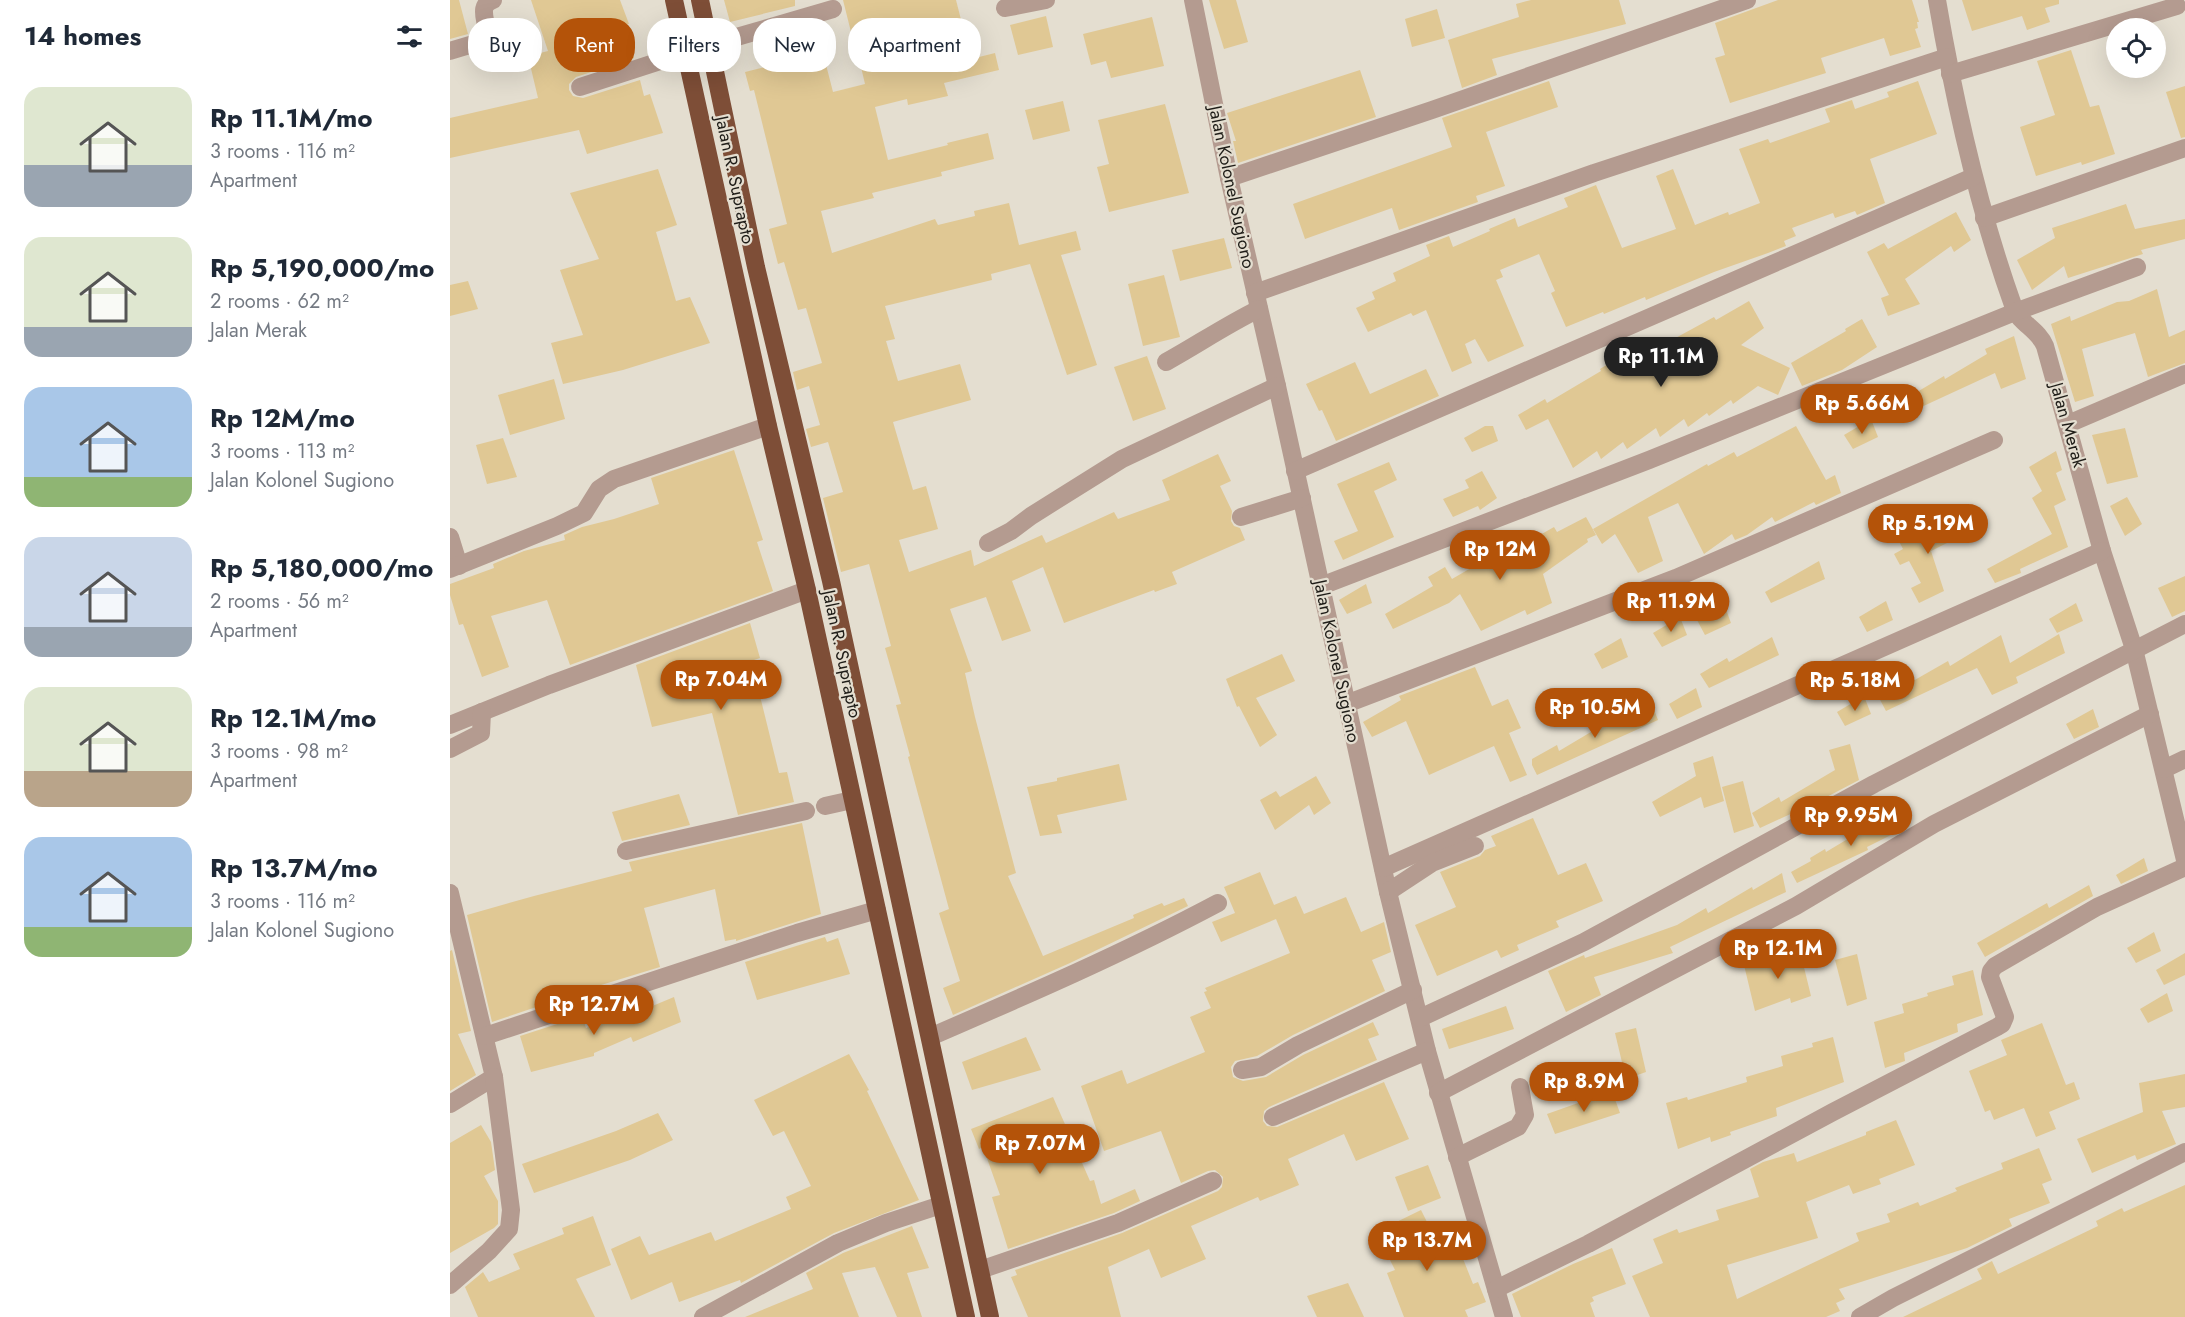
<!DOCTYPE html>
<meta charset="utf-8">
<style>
:root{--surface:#fff;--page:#f2f2f3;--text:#1f2937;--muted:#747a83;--accent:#b45309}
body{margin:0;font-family:Jost,sans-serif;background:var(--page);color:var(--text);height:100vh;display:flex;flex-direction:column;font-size:22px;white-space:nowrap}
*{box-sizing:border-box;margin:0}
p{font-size:20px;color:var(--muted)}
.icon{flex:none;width:33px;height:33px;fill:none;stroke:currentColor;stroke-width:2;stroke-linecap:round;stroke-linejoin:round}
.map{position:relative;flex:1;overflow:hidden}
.sheet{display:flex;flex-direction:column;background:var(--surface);width:450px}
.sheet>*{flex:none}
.guide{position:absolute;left:18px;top:18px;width:570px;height:54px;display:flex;gap:12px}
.fabs{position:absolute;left:1656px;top:18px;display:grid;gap:12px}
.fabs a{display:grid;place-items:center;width:60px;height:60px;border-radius:50%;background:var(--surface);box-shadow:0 6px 24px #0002;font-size:30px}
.price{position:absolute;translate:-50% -51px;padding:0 14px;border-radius:21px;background:var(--accent);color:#fff;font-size:20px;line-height:39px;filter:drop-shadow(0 2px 3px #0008)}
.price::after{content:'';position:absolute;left:50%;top:36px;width:18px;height:14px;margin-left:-9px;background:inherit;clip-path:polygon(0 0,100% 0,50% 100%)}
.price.current{background:#222;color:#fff}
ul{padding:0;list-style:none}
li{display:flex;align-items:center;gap:18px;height:150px;padding:0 24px}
li span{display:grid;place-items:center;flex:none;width:168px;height:120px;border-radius:18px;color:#555}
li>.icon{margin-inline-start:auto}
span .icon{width:72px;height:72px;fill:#fffc;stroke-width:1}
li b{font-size:26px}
h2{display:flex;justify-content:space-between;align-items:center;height:72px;padding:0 24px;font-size:26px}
.pill{padding:0 21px;border-radius:24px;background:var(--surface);box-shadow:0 6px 24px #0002;font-size:21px;line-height:54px}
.pill.current{background:var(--accent);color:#fff}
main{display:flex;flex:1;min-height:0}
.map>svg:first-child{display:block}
.building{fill:#e0c894}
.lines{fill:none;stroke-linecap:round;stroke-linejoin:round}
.minor{stroke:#b49b90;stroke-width:18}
.highway{stroke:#7e4e37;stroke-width:18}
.labels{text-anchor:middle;stroke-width:4.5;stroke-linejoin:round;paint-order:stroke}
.street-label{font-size:18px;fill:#1f1d18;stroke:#e4ded0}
</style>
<main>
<section class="sheet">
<h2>14 homes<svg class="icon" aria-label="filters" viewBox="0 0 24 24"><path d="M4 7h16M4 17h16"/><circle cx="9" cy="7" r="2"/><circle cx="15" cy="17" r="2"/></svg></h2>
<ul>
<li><span style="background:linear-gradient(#dfe7d0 65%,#9aa5b1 0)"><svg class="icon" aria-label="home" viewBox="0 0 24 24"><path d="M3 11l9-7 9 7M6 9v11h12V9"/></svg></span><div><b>Rp 11.1M/mo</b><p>3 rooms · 116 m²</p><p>Apartment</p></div></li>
<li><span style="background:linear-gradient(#dfe7d0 75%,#9aa5b1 0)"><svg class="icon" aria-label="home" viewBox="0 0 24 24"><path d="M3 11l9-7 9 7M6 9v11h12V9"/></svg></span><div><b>Rp 5,190,000/mo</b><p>2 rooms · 62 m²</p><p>Jalan Merak</p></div></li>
<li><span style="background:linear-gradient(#a9c7e8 75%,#8fb573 0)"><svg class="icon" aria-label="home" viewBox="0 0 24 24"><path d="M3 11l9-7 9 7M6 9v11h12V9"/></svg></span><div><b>Rp 12M/mo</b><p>3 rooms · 113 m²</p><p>Jalan Kolonel Sugiono</p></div></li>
<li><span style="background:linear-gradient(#c9d6e8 75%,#9aa5b1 0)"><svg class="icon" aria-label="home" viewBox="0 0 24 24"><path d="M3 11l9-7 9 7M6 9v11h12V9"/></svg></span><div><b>Rp 5,180,000/mo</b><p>2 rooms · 56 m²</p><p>Apartment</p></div></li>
<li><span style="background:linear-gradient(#dfe7d0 70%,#b9a48a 0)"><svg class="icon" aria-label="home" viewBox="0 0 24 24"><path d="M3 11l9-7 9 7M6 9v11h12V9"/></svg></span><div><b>Rp 12.1M/mo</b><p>3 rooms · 98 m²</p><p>Apartment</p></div></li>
<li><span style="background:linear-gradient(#a9c7e8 75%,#8fb573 0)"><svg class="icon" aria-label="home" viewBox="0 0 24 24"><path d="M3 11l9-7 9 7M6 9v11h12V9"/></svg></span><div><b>Rp 13.7M/mo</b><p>3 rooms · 116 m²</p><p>Jalan Kolonel Sugiono</p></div></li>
</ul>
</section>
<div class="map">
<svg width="1735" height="1317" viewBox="0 0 1735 1317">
<rect width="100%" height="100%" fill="#e4ded0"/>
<g class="building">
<polygon points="0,0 9,0 18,34 0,39"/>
<polygon points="81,0 170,0 179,24 176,24 184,58 126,77 119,84 119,90 123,96 133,98 190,80 194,96 200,94 213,133 137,154 129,130 0,158 0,118 88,98 78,56 98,51"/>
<polygon points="274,0 345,0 345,6 280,22"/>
<polygon points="393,0 506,0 521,59 545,53 549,70 494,83 498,96 458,105 457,99 425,107 438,160 498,145 497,143 538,133 544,159 491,172 492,176 422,193 424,198 371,211 382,253 485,219 488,225 525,216 524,211 559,203 569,245 626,231 631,250 611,255 647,365 617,375 580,264 541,274 542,280 435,306 445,339 436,341 448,381 510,364 521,400 443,422 463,490 476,486 488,529 449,540 459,572 521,550 524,566 592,535 596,543 664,512 668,519 720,500 712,480 768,454 781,481 770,486 782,511 781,521 784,526 790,528 795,540 722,572 727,584 705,592 704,590 614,623 593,567 562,581 581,631 552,641 536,597 500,609 522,671 515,673 525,717 566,873 558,876 593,956 684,918 683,915 712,903 714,906 734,898 738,906 620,963 503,1015 493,988 510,981 489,913 499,909 458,757 460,756 446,705 451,704 435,648 441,646 419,564 391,572 373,498 393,492 378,442 361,447 356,429 370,425 359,386 347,390 343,372 372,363 356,308 348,310 334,262 328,264 319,229 337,224 304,90 300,91 295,72 373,53 383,92 415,84 411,67 444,59 437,28 402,36"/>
<polygon points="759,0 786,0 798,42 774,49"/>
<polygon points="1081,0 1169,0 1176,24 1042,59 1047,75 1012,88 998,40 1069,17 1066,4"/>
<polygon points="1328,0 1462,0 1469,22 1467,22 1468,28 1465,29 1471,47 1440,56 1434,38 1371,58 1376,73 1280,103 1265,58 1275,55 1265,23"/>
<polygon points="1512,0 1609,0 1609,4 1595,8 1600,22 1577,30 1572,16 1522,31"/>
<polygon points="987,9 995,38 962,47 955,19"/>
<polygon points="596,16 603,47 568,55 560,25"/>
<polygon points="702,17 714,66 661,78 656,61 641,65 633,34"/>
<polygon points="1621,50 1640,107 1649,105 1665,154 1632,165 1631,162 1586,176 1570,127 1605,115 1587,61"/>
<polygon points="910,70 926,117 788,163 783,141 786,141 777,113"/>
<polygon points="1099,81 1108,107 1036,132 1055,186 1026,196 1028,202 949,230 942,208 855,239 843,204 1002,147 992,118"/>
<polygon points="1468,81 1487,134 1420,159 1435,203 1407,215 1405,211 1385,218 1383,213 1342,228 1346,236 1334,241 1336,246 1318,253 1264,272 1196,300 1195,297 1154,314 1153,312 1116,327 1101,293 1105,291 1089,254 1050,270 1053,277 1046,280 1074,346 1038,362 1025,339 1015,344 1022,363 1002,372 976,310 963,316 961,313 918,332 906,308 925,299 922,292 946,281 943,273 980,256 976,245 999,236 1003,247 1040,231 1039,229 1065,218 1068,227 1118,207 1114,198 1146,185 1172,248 1226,229 1206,176 1223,169 1245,225 1278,212 1279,215 1310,203 1289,149 1318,139 1320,143 1380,122 1375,109 1402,100 1405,109 1439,97 1437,92"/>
<polygon points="1735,86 1735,137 1731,138 1716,92"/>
<polygon points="613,101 620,131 583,140 575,110"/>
<polygon points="715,104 739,193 659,212 647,167 659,164 648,120"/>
<polygon points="208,169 227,225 206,232 226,301 240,297 260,343 173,370 113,384 101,343 133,335 110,270 149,259 120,193"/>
<polygon points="1676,204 1685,229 1735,219 1735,239 1691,250 1693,254 1618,278 1614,266 1582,290 1567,260 1605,238 1602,228"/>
<polygon points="1506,212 1521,240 1504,252 1501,246 1455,279 1470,304 1438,316 1431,298 1439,295 1417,252 1434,243 1438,249"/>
<polygon points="774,238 782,268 730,281 722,250"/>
<polygon points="714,275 730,337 693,346 678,284"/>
<polygon points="18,281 28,309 0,316 0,285"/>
<polygon points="1707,289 1719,337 1735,330 1735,363 1698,377 1685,333 1632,349 1644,396 1625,402 1601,324 1620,316 1621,321 1667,302 1679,301"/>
<polygon points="1299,301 1314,328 1291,345 1340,368 1328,395 1308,386 1283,404 1281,400 1259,416 1257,413 1238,427 1234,419 1210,437 1206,428 1177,449 1173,442 1151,459 1147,451 1123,468 1098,419 1076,430 1068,415 1095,399 1097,403 1151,371 1150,369 1166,359 1168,362 1195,347 1198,353 1264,317 1266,320"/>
<polygon points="1412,319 1427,347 1392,370 1352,386 1341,363 1396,331 1395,329"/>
<polygon points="1564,336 1576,379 1551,389 1545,373 1467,409 1462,399 1468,395 1467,392 1494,376 1495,379 1537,354 1535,349"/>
<polygon points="697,356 716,409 683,421 664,367"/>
<polygon points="905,362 920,394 976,369 989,396 886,441 872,410 869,411 856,384"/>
<polygon points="104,379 115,419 60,435 48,395"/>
<polygon points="1421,419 1428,437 1403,449 1394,435"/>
<polygon points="1035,426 1043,426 1048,441 1022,452 1014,438"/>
<polygon points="1346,426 1376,480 1385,475 1391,493 1366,505 1364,502 1325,522 1322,517 1297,535 1285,540 1282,534 1254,554 1228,503 1198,517 1213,561 1188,573 1165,534 1152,544 1143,529 1257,464 1258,466 1284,452 1287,457"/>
<polygon points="1675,428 1688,477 1657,484 1642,435"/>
<polygon points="53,438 67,477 37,484 26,445"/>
<polygon points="284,450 313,540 307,542 323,591 120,665 97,600 41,616 59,667 32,677 13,624 9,625 0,595 0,584 44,568 43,564 74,551 115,540 114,535 132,527 164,519 209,504 201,478"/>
<polygon points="1606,451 1612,470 1606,473 1616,500 1604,506 1618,547 1570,569 1571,573 1545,583 1537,569 1602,534 1582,498 1592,491 1579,467"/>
<polygon points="939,462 947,480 924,491 944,537 893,560 884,541 908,531 887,484"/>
<polygon points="1032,471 1047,498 1030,510 1028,506 1003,517 993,499 1019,488 1015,480"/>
<polygon points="1677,497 1692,524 1675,536 1660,506"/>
<polygon points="1513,514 1519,532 1481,551 1494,591 1469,603 1461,588 1471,583 1459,561 1450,565 1444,554 1453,549 1447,537 1464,527 1470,539"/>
<polygon points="1136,517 1146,535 1137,539 1138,542 1093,574 1102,603 1077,615 1075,610 1031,631 1010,594 999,603 943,629 935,614 983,586 978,577 995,567 1002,579 1038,558 1040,563 1104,527 1107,532"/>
<polygon points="1369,561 1375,579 1321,603 1315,592"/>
<polygon points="1735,576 1735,611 1722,617 1708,588"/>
<polygon points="916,584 922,603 897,614 889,600"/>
<polygon points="1436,601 1443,620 1417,632 1409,617"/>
<polygon points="1626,603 1633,621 1607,633 1599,619"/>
<polygon points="1274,604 1281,623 1255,635 1247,620"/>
<polygon points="1230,617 1237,635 1212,647 1203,633"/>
<polygon points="300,623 310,658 301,661 311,700 329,773 337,772 344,802 288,815 262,713 202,727 186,665"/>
<polygon points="1609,634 1615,653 1566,677 1568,683 1542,695 1527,668 1436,711 1428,696 1455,680 1456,685 1498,661 1500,666 1551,635 1560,663"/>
<polygon points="1322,637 1329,655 1259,688 1250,674 1277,658 1279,662"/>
<polygon points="1171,638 1178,657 1152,669 1144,654"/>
<polygon points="832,654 845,681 806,698 827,735 810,747 789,706 787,707 776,679"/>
<polygon points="1025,667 1042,706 1058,699 1071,728 1059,733 1077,775 1060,782 1044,746 979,775 956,721 922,737 913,722 951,700 949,696"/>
<polygon points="1246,688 1252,707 1227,719 1219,704"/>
<polygon points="1414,696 1421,714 1395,726 1387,712"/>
<polygon points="1201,702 1208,720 1087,775 1082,765 1082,759 1107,745 1109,751 1156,723 1157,727"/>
<polygon points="1643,709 1649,727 1624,739 1616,724"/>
<polygon points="1400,744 1409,780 1369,801 1310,828 1302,813 1329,797 1331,802 1385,770 1379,750"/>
<polygon points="1263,756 1274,801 1254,808 1251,797 1210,817 1202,802 1246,776 1243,763"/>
<polygon points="669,764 677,800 607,815 612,833 590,836 577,787 607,781 607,778"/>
<polygon points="866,776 881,803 864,815 859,805 825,830 810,800 826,791 830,797"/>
<polygon points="1293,781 1304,826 1284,833 1272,787"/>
<polygon points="229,794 240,825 172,841 162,812"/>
<polygon points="1451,810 1457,827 1417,847 1418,850 1347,883 1341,872 1361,861 1360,858 1375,849 1376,852 1411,831 1412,833"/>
<polygon points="1083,818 1108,875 1136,863 1153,901 1106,921 1109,927 1067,945 1069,950 1051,958 1047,950 987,976 965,925 1006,907 990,872 1030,856 1035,850 1046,846 1041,836"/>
<polygon points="352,823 371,914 286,941 286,939 275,941 265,889 194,908 210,967 125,993 125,994 42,1022 17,915 84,896 182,871 179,862"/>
<polygon points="1694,858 1698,871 1671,884 1666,875"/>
<polygon points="810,872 824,905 846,896 854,914 896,897 911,932 934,922 941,952 922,960 935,991 843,1035 807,1056 785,1061 781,1067 783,1077 793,1081 816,1077 853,1055 923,1022 929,1035 918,1039 927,1060 819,1107 814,1111 813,1121 817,1126 827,1127 934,1082 959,1139 906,1161 894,1134 838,1159 849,1185 810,1201 808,1197 741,1226 756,1259 711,1278 699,1249 658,1267 671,1317 578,1317 561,1277 567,1275 565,1270 672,1233 768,1191 772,1187 773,1177 765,1170 758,1171 731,1183 711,1131 654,1151 631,1086 672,1070 677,1084 755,1052 740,1017 761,1008 754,992 757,991 755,988 840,953 826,919 771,942 762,922 785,913 774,887"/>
<polygon points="1332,873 1336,892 1220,947 1223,953 1144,977 1151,995 1116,1012 1098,971 1134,955 1135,958 1227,925 1256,908 1258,913 1302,887 1303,890"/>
<polygon points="1639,885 1643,896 1535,957 1527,943 1597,903 1599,908"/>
<polygon points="1704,932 1711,951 1686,963 1677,948"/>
<polygon points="375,937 377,942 388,938 400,974 307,1000 295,962"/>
<polygon points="2,950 21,1031 8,1034 26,1075 0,1091 0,951"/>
<polygon points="1350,951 1361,996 1341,1003 1340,998 1305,1011 1294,965"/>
<polygon points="1735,953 1735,975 1714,985 1706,970"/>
<polygon points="1407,954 1417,999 1397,1006 1385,960"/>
<polygon points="1523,970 1533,1015 1507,1024 1508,1032 1454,1053 1455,1061 1435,1068 1424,1022 1454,1013 1452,1004 1478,996 1477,993 1504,985 1502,976"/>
<polygon points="1717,993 1723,1011 1698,1023 1690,1009"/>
<polygon points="224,997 231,1022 183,1042 181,1037 144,1053 144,1056 81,1072 70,1036 132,1016 136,1028 163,1018 164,1022"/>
<polygon points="1056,1006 1064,1029 999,1049 992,1029"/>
<polygon points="1592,1023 1616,1085 1624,1082 1630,1099 1599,1112 1606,1129 1586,1137 1574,1108 1544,1120 1540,1110 1535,1112 1519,1071 1557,1055 1551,1040"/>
<polygon points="1186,1028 1196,1072 1176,1079 1165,1033"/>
<polygon points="576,1037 591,1070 522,1090 512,1062"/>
<polygon points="1383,1037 1394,1082 1326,1108 1327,1116 1280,1132 1281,1135 1261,1142 1260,1137 1228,1149 1216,1103 1237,1097 1238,1100 1297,1082 1296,1077 1333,1066 1331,1056 1363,1047 1362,1043"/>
<polygon points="399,1054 419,1090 417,1091 469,1200 384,1233 291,1283 290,1280 229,1302 222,1282 181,1300 161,1249 190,1236 199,1255 261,1232 265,1241 341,1209 336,1197 361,1186 334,1131 323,1136 304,1100"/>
<polygon points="1735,1074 1735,1107 1712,1111 1726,1144 1687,1160 1685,1155 1642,1173 1627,1139 1693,1112 1689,1083"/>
<polygon points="1162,1091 1170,1113 1105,1134 1097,1114"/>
<polygon points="603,1097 640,1181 644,1180 651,1204 685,1189 690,1201 664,1213 558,1249 542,1197 550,1195 533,1147 529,1149 521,1129"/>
<polygon points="208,1113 223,1140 180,1160 84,1193 72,1164 166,1131"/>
<polygon points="1446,1120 1465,1165 1429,1179 1431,1184 1403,1194 1399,1185 1356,1202 1368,1238 1277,1265 1287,1299 1409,1241 1406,1233 1440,1222 1437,1214 1468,1202 1470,1206 1507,1191 1505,1188 1553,1169 1551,1163 1589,1148 1602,1180 1592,1184 1600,1203 1559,1219 1562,1226 1517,1248 1389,1289 1395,1299 1386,1303 1390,1311 1376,1317 1200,1317 1182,1276 1213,1263 1203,1239 1227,1229 1229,1233 1269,1220 1266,1210 1309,1197 1300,1169 1313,1162 1344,1153 1347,1162 1416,1135 1416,1132"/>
<polygon points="31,1125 41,1142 45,1170 34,1176 48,1201 48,1224 44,1228 0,1253 0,1143"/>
<polygon points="978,1165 991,1198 958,1211 945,1177"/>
<polygon points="1735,1185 1735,1317 1453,1317 1532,1279 1527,1269 1542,1261 1548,1274 1648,1226 1646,1221 1672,1208 1674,1212"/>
<polygon points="971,1210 992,1252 1008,1246 1023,1284 1028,1282 1036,1302 1015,1310 1018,1317 954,1317 937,1273 945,1270 926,1232"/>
<polygon points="143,1216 161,1265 126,1279 145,1317 28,1317 15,1287 33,1272 39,1282 70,1269 63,1254 114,1234 112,1228"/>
<polygon points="462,1226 479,1268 457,1273 472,1317 447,1317 425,1267 392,1273 409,1317 295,1317 363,1289 356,1273 393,1253"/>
<polygon points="1162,1248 1176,1284 1142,1297 1144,1301 1140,1303 1145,1317 1071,1317 1062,1294 1123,1264"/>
<polygon points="898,1283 914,1317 867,1317 857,1296"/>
</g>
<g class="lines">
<g class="minor">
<polyline points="743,0 779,178 827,386 938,892 977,1051 1054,1317"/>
<path d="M1487 0C1505 105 1528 208 1564 308 1569 323 1589 330 1595 346L1652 551 1684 649 1735 860"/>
<polyline points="555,8 596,0"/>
<polyline points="259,45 383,9"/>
<path d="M0 51 33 41C44 28 23 7 43 0"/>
<polyline points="1500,74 1727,6"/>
<polyline points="130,87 235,53"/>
<polyline points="779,178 982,110 1297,0"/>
<polyline points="1534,218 1735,148"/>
<polyline points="805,293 1144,173 1497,57"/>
<path d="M716 362C747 345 776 325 809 309"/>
<polyline points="1618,424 1735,374"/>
<polyline points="845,471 1523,177"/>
<polyline points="791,517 852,498"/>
<polyline points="0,537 9,566"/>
<polyline points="538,543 561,531 581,516 672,459 827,386"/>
<polyline points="0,569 107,526 134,513 149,489 164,479 318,426"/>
<polyline points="871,586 1199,460 1565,312 1687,267"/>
<polyline points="896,704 1226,578 1544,440"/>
<polyline points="0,725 99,685 357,590"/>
<polyline points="0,749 31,733 32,712"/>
<polyline points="1714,769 1735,759"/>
<polyline points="375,806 402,800"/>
<polyline points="176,851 356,811"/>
<polyline points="933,868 1652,551"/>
<polyline points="938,892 982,863 1025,846"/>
<polyline points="0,893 44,1077 0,1104"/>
<polyline points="970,1018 1134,942 1424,784 1735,624"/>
<polyline points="35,1036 347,933 427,910"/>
<path d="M480 1037C577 995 674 953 768 903"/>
<polyline points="792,1070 811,1067 848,1045 963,990"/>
<polyline points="988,1093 1346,906 1484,824 1700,714"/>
<polyline points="823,1117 977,1051"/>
<polyline points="1007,1157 1068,1127 1075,1115 1070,1087"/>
<polyline points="530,1270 668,1223 763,1181"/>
<polyline points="0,1285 39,1251 59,1229 61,1210 44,1077"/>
<polyline points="1046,1289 1138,1244 1383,1112 1547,1027 1552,1024 1555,1017 1540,977 1541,971 1545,966 1647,907 1735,867"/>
<polyline points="253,1317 388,1243 436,1223 491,1205"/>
<polyline points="1410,1317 1443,1298 1735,1152"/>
</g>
<g class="highway">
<polyline points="224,0 318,426 357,590 516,1317"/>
<polyline points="250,0 306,267 381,581 540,1317"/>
</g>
</g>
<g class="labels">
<g class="street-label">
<text transform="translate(285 180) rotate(78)" y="6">Jalan R. Suprapto</text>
<text transform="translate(782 187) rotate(78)" y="6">Jalan Kolonel Sugiono</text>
<text transform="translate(1618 425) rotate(74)" y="6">Jalan Merak</text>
<text transform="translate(392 654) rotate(78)" y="6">Jalan R. Suprapto</text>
<text transform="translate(887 661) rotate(78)" y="6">Jalan Kolonel Sugiono</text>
</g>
</g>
</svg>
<div class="fabs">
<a><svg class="icon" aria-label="locate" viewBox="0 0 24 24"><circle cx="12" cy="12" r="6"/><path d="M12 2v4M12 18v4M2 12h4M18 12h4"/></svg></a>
</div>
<b class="price current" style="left:1211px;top:388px">Rp 11.1M</b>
<b class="price" style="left:1412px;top:435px">Rp 5.66M</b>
<b class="price" style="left:1478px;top:555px">Rp 5.19M</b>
<b class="price" style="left:1050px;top:581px">Rp 12M</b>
<b class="price" style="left:1221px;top:633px">Rp 11.9M</b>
<b class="price" style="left:271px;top:711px">Rp 7.04M</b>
<b class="price" style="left:1405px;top:712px">Rp 5.18M</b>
<b class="price" style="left:1145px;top:739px">Rp 10.5M</b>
<b class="price" style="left:1401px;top:847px">Rp 9.95M</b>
<b class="price" style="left:1328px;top:980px">Rp 12.1M</b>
<b class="price" style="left:144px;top:1036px">Rp 12.7M</b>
<b class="price" style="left:1134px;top:1113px">Rp 8.9M</b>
<b class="price" style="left:590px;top:1175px">Rp 7.07M</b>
<b class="price" style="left:977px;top:1272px">Rp 13.7M</b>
<div class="guide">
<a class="pill">Buy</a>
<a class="pill current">Rent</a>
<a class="pill">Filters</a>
<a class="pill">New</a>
<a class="pill">Apartment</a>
</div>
</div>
</main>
